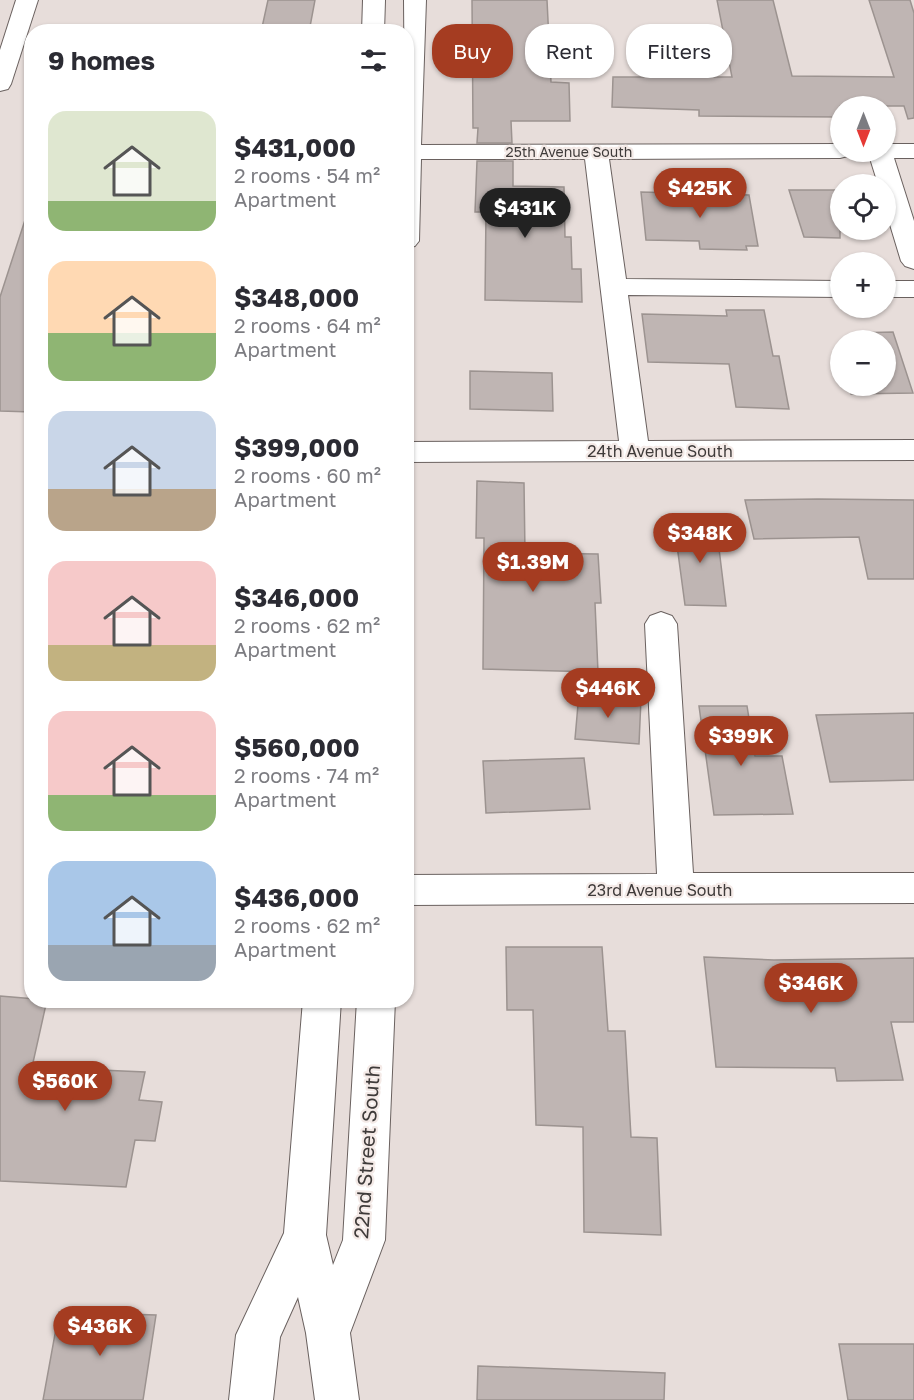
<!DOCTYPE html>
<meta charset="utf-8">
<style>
:root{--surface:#fff;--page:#f2f2f3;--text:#2b2b33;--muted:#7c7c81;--accent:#a53c21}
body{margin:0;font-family:"Golos Text",sans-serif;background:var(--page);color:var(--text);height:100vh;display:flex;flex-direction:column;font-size:22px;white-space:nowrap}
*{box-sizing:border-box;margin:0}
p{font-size:20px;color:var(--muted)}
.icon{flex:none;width:33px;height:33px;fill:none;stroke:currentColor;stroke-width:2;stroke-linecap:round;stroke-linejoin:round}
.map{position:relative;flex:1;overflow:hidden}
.side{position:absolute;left:24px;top:24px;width:390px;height:984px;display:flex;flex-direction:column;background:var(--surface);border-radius:24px;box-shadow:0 2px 4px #0004}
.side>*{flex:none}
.hud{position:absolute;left:432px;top:24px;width:392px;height:54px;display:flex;gap:12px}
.needle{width:39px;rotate:180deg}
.tools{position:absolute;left:830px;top:96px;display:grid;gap:12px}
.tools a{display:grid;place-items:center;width:66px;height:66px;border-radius:50%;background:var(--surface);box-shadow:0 2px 4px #0004;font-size:30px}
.price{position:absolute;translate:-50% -51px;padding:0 14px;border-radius:21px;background:var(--accent);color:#fff;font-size:20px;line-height:39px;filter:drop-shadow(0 2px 3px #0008)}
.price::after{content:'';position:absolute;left:50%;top:36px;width:18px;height:14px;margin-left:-9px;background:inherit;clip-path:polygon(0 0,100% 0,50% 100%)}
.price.active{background:#222;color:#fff}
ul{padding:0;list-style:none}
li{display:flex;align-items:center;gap:18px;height:150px;padding:0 24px}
li span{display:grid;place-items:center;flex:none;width:168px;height:120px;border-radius:18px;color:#555}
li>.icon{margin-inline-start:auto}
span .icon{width:72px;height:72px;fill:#fffc;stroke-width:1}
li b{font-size:26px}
h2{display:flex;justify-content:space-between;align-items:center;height:72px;padding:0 24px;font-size:26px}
.chip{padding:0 21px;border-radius:24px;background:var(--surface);box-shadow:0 2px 4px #0004;font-size:21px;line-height:54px}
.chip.active{background:var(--accent);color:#fff}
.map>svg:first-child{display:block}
.building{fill:#bfb5b3;stroke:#9c9390;stroke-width:1.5}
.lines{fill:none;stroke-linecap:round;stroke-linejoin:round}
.minor-casing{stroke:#6a615f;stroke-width:2}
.minor{fill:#fff;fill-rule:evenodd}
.labels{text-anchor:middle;stroke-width:4.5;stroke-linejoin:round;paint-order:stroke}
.far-street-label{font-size:14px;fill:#3f3b3a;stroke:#f4eae7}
.street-label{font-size:16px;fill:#3f3b3a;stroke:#f4eae7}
.near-street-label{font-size:20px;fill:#3f3b3a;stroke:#f4eae7}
</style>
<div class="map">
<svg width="914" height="1400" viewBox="0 0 914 1400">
<rect width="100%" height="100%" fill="#e7ddda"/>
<g class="building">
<polygon points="268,0 315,0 309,32 261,32"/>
<polygon points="472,0 547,0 551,82 569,83 570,121 511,121 512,143 477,143 478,128 473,128"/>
<polygon points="717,0 773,0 792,76 894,77 869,0 910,0 914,13 914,118 908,119 904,106 840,106 840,117 699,116 699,110 612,107 613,77 732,77"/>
<polygon points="477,161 513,161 513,186 564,187 565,237 571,237 572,269 581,269 582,302 485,300 486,212 475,212"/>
<polygon points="789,190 840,190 840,238 804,237"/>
<polygon points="641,192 749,195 758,246 746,246 747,250 700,249 699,241 646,240"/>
<polygon points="25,220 32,221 32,412 0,411 0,297"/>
<polygon points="726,310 764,310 773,356 779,356 789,409 736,407 729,364 648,362 642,314 727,316"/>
<polygon points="893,332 913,393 851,394 848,386 885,386 885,340 855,340 853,333"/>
<polygon points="470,371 552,373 553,411 470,409"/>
<polygon points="477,481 524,483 525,553 598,554 601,603 595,603 598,672 483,669 484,538 476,538"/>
<polygon points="818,499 914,500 914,579 868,579 859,537 754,539 745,500"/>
<polygon points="674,523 716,524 726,606 685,605"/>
<polygon points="579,693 641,699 639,744 575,739"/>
<polygon points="699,706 747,706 755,756 782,756 793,814 714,815"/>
<polygon points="914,713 914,780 830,782 816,715"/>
<polygon points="584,758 590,809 486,813 483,761"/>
<polygon points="506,947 602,947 608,1031 625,1031 631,1137 657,1138 661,1235 584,1232 583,1127 536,1125 533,1010 507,1010"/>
<polygon points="704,957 774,960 914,958 914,1022 891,1022 903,1080 837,1081 835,1068 716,1067"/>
<polygon points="0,996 47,1000 32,1067 145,1072 139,1100 162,1102 155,1141 135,1140 126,1187 0,1181"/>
<polygon points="59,1312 156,1315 143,1400 43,1400"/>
<polygon points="839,1344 914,1344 914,1400 848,1400"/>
<polygon points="478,1366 665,1373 664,1400 477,1400"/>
</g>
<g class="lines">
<defs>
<g id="minor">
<polygon points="16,0 38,0 11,84 8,89 0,91 0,50"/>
<polygon points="363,0 385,0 384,32 362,32"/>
<polygon points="404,0 426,0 421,145 840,144 840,152 852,152 848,156 840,158 609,159 626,279 840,281 840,297 628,295 648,441 914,440 914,460 406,462 406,442 619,441 585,159 421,159 419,241 415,246 406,248"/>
<polygon points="885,144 914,144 914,158 894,158 914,221 914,269 905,266 901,261 885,208 885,184 878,184 868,152 885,152"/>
<rect x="885" y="281" width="29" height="16"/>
<polygon points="661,612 672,616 677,624 693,873 914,873 914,903 406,905 406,875 657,874 645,624 650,616"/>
<polygon points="303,1000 341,1000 326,1235 333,1265 343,1240 357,1000 395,1000 385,1240 350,1333 359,1400 315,1400 306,1333 298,1297 280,1337 273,1400 229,1400 236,1335 284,1233"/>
</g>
</defs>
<use href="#minor" class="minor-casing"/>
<use href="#minor" class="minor"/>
</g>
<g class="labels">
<g class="far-street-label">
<text x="569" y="157">25th Avenue South</text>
</g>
<g class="street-label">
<text x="660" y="457">24th Avenue South</text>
<text x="660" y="896">23rd Avenue South</text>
</g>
<g class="near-street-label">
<text transform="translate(367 1152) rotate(-86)" y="7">22nd Street South</text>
</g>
</g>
</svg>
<div class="tools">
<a><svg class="needle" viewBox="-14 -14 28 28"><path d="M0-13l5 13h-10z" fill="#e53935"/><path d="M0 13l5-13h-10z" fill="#7c7c81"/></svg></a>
<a><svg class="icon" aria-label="locate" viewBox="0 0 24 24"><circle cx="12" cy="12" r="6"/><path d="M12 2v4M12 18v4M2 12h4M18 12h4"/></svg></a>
<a>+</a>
<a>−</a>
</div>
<b class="price" style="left:700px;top:219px">$425K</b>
<b class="price active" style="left:525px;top:239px">$431K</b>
<b class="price" style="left:700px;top:564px">$348K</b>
<b class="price" style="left:533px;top:593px">$1.39M</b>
<b class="price" style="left:608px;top:719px">$446K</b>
<b class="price" style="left:741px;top:767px">$399K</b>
<b class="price" style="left:811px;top:1014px">$346K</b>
<b class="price" style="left:65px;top:1112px">$560K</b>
<b class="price" style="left:100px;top:1357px">$436K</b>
<div class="hud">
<a class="chip active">Buy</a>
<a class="chip">Rent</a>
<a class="chip">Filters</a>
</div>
<section class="side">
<h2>9 homes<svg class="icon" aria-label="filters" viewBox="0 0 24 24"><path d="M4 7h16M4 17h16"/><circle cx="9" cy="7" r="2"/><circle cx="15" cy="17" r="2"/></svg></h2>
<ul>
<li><span style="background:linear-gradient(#dfe7d0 75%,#8fb573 0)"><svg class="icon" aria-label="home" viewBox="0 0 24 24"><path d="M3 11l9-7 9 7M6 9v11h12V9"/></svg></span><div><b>$431,000</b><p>2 rooms · 54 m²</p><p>Apartment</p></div></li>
<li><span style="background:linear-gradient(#ffd9b3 60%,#8fb573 0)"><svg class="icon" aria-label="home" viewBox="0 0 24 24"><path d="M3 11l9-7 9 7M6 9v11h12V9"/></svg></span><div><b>$348,000</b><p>2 rooms · 64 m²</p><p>Apartment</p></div></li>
<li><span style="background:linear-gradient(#c9d6e8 65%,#b9a48a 0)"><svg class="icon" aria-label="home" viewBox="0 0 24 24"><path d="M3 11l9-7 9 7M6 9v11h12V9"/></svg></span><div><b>$399,000</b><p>2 rooms · 60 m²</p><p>Apartment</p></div></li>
<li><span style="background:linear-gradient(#f6c9c9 70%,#c2b280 0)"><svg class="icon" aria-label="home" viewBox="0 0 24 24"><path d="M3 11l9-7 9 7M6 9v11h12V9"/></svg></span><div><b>$346,000</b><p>2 rooms · 62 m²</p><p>Apartment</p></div></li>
<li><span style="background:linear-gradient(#f6c9c9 70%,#8fb573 0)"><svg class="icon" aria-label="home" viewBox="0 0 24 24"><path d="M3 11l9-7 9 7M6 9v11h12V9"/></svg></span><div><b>$560,000</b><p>2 rooms · 74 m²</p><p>Apartment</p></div></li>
<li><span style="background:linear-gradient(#a9c7e8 70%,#9aa5b1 0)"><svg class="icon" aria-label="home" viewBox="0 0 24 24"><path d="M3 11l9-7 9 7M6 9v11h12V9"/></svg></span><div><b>$436,000</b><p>2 rooms · 62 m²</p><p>Apartment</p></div></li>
</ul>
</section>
</div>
